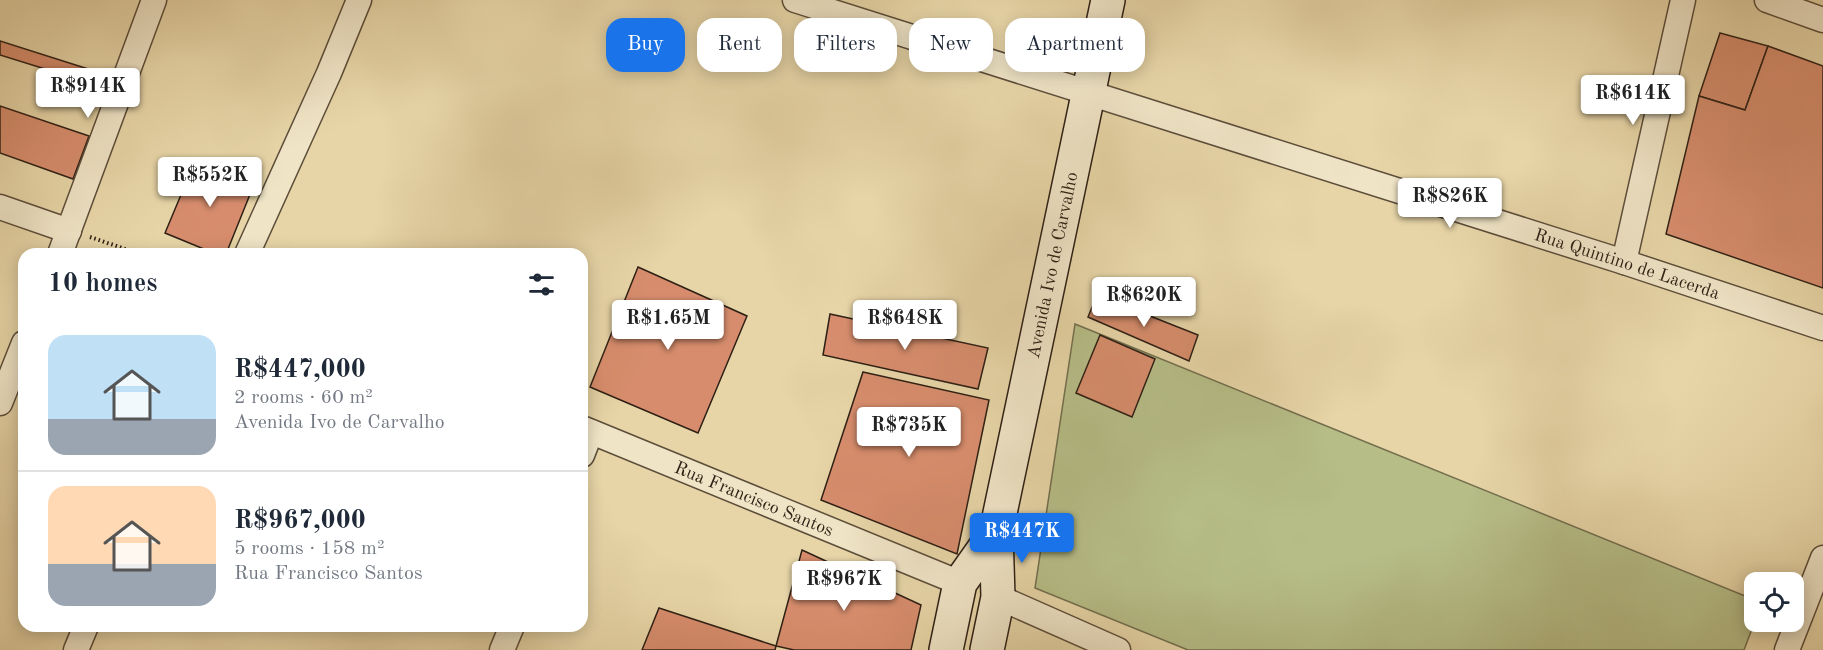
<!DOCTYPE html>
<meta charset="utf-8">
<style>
:root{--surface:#fff;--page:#f2f2f3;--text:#1f2937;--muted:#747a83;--line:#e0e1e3;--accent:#1a73e8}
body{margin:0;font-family:"Old Standard TT",serif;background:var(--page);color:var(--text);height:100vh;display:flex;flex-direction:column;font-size:22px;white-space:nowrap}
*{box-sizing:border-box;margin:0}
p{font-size:20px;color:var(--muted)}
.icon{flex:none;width:33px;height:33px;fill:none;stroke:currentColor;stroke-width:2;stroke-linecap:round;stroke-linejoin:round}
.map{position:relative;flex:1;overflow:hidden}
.sheet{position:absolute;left:18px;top:248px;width:570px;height:384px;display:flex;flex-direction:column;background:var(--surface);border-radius:18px;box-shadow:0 3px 15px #0003}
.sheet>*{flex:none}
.hud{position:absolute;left:606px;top:18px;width:570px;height:54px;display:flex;gap:12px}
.tools{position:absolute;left:1744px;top:572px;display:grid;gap:12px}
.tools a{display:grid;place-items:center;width:60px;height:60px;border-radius:12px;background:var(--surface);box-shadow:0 3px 15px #0003;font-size:30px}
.price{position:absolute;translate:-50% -51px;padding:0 14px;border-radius:6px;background:#fff;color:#222;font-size:20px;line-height:39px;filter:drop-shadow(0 2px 3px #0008)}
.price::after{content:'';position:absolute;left:50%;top:36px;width:18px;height:14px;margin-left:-9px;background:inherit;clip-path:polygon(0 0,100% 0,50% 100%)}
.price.selected{background:var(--accent);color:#fff}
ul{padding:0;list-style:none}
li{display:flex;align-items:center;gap:18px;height:150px;padding:0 30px}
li+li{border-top:2px solid var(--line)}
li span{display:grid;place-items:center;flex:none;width:168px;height:120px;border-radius:18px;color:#555}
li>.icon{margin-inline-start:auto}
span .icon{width:72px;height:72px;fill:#fffc;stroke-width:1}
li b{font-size:26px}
h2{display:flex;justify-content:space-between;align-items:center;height:72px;padding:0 30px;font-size:26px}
.pill{padding:0 21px;border-radius:18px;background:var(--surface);box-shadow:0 3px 15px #0003;font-size:21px;line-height:54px}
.pill.selected{background:var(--accent);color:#fff}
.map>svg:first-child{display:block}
.green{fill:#b6bd87;stroke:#726e4e;stroke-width:1.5}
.building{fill:#d78d6d;stroke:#2e2015;stroke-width:1.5}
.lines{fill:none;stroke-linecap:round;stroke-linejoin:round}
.street-casing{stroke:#5c4d3a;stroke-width:27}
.secondary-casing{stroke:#2e2015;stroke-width:36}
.path{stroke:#2e2015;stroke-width:4;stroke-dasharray:1.5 3;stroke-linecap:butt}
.street{stroke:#efe4c6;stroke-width:24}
.secondary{stroke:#efe4c6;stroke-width:33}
.labels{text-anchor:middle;stroke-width:6;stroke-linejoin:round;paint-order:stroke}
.street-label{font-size:18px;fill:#2e2015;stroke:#efe4c6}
</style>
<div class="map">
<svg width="1823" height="650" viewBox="0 0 1823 650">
<rect width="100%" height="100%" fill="#e7d5a7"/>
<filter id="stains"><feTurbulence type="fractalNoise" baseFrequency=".00333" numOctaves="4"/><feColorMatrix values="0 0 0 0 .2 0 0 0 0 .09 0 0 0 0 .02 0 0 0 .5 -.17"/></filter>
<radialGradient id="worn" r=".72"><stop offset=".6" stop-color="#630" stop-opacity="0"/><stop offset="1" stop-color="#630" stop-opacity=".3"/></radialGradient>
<polygon class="green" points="1075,324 1755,600 1755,621 1744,650 1188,650 1035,588"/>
<g class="building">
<polygon points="1720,33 1768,46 1745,110 1699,96"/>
<polygon points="0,41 107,75 100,86 0,55"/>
<polygon points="1768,46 1823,66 1823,288 1666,234 1699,96 1745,110"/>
<polygon points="0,106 89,136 73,179 0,153"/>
<polygon points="196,159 255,182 226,254 216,254 165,233"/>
<polygon points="638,267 747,316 698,433 590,387"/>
<polygon points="1097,295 1198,335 1189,361 1088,317"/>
<polygon points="830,314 988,348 978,389 823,355"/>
<polygon points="1100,335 1155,359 1132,417 1076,393"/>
<polygon points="863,372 989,400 957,554 821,500"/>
<polygon points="802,550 921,605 911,650 794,650 776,646"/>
<polygon points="659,608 776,646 775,650 642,650"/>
</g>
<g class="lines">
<defs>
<g id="street">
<path id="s1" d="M795 0 1624 262 1823 328"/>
<polyline points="1767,0 1823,20"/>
<polyline points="0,207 69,231"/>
<polyline points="60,254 154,0"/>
<polyline points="247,254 329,73 359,0"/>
<polyline points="1624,262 1683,0"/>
<polyline points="0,403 24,343"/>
<path id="s2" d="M582 428 960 583"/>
<polyline points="582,455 591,432"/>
<polyline points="998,597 1118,650"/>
<polyline points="76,650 86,626"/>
<polyline points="502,650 512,626"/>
<polyline points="1787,650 1823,558"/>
</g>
<g id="secondary">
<polyline points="946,650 960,583 996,532"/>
<path id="s3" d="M987 650 998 597 996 532 1108 0"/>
</g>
</defs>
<use href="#street" class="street-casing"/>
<use href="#secondary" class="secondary-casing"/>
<polyline class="path" points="90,237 140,254"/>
<use href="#street" class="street"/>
<use href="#secondary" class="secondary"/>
</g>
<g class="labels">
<g class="street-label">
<text dy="6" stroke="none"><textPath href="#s1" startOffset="873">Rua Quintino de Lacerda</textPath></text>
<text dy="6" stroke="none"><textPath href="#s3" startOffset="392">Avenida Ivo de Carvalho</textPath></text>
<text dy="6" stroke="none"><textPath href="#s2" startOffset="186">Rua Francisco Santos</textPath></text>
</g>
</g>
<rect width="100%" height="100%" filter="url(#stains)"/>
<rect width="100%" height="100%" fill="url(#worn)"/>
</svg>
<div class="tools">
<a><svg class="icon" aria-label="locate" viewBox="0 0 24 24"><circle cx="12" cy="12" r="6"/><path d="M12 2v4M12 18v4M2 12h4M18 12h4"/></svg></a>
</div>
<b class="price" style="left:88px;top:119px">R$914K</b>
<b class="price" style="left:1633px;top:126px">R$614K</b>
<b class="price" style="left:210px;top:208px">R$552K</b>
<b class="price" style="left:1450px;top:229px">R$826K</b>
<b class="price" style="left:1144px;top:328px">R$620K</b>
<b class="price" style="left:668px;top:351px">R$1.65M</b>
<b class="price" style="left:905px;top:351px">R$648K</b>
<b class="price" style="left:909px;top:458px">R$735K</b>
<b class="price selected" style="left:1022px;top:564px">R$447K</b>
<b class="price" style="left:844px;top:612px">R$967K</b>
<div class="hud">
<a class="pill selected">Buy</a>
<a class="pill">Rent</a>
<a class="pill">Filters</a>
<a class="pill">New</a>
<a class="pill">Apartment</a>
</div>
<section class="sheet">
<h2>10 homes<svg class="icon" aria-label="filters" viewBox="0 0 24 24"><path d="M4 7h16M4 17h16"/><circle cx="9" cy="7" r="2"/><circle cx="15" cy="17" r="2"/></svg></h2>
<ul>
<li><span style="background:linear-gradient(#bfe0f5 70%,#9aa5b1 0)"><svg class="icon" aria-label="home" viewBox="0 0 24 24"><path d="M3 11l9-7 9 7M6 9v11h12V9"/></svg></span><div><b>R$447,000</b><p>2 rooms · 60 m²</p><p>Avenida Ivo de Carvalho</p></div></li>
<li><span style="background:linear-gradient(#ffd9b3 65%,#9aa5b1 0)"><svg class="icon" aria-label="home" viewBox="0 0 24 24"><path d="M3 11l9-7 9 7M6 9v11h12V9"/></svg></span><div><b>R$967,000</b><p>5 rooms · 158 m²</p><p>Rua Francisco Santos</p></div></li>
</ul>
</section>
</div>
